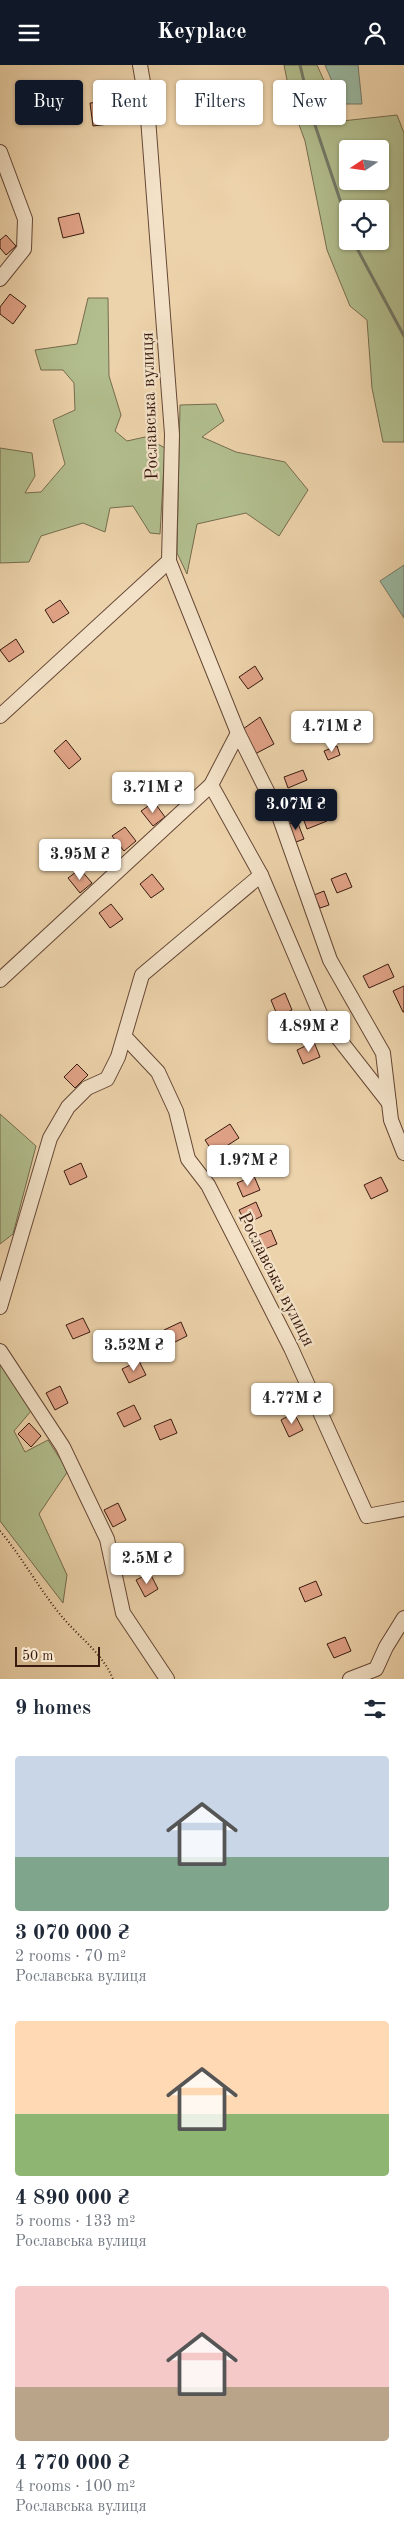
<!DOCTYPE html>
<meta charset="utf-8">
<style>
:root{--surface:#fff;--page:#f2f2f3;--text:#1f2937;--muted:#747a83;--accent:#111827}
body{margin:0;font-family:"Old Standard TT",serif;background:var(--page);color:var(--text);height:100vh;display:flex;flex-direction:column;font-size:19px;white-space:nowrap}
*{box-sizing:border-box;margin:0}
p{font-size:16px;color:var(--muted)}
.icon{flex:none;width:28px;height:28px;fill:none;stroke:currentColor;stroke-width:2;stroke-linecap:round;stroke-linejoin:round}
.map{position:relative;height:1614px;overflow:hidden}
.details{display:flex;flex-direction:column;background:var(--surface);flex:1}
.details>*{flex:none}
.hud{position:absolute;left:15px;top:15px;width:375px;height:45px;display:flex;gap:10px}
.needle{width:32px;rotate:257deg}
.fabs{position:absolute;left:339px;top:75px;display:grid;gap:10px}
.fabs a{display:grid;place-items:center;width:50px;height:50px;border-radius:5px;background:var(--surface);box-shadow:0 1px 4px #0004;font-size:25px}
.scale{position:absolute;left:15px;bottom:12px;width:85px;box-sizing:border-box;padding-left:5px;border:2px solid #391a0f;border-top:0;font-size:14px;line-height:18px;white-space:nowrap;color:#391a0f;-webkit-text-stroke:4px #f3e2c8;paint-order:stroke}
.price{position:absolute;translate:-50% -42px;padding:0 11px;border-radius:5px;background:#fff;color:#222;font-size:16px;line-height:32px;filter:drop-shadow(0 1px 2px #0008)}
.price::after{content:'';position:absolute;left:50%;top:30px;width:15px;height:11px;margin-left:-8px;background:inherit;clip-path:polygon(0 0,100% 0,50% 100%)}
.price.selected{background:var(--accent);color:#fff}
ul{padding:0;list-style:none}
li{display:grid;align-content:center;gap:10px;height:265px;padding:0 15px}
li span{display:grid;place-items:center;height:155px;border-radius:5px;color:#555}
li>.icon{margin-inline-start:auto}
span .icon{width:90px;height:90px;fill:#fffc;stroke-width:1}
li b{font-size:21px}
h2{display:flex;justify-content:space-between;align-items:center;height:60px;padding:0 15px;font-size:21px}
.pill{padding:0 18px;border-radius:5px;background:var(--surface);box-shadow:0 1px 4px #0004;font-size:18px;line-height:45px}
.pill.selected{background:var(--accent);color:#fff}
header{display:flex;justify-content:space-between;align-items:center;height:65px;padding:0 15px;background:var(--accent);color:#fff;font-size:22px;font-weight:700}
.map>svg:first-child{display:block}
.green{fill:#b2be8e;stroke:#766c4e;fill-rule:evenodd}
.water{fill:#9ab9a3;stroke:#737968}
.lines{fill:none;stroke-linecap:round;stroke-linejoin:round}
.stream{stroke:#737968;stroke-width:3}
.building{fill:#e0a286;stroke:#391a0f}
.minor-casing{stroke:#664836;stroke-width:16}
.path{stroke:#391a0f;stroke-width:2;stroke-dasharray:1 2.5;stroke-linecap:butt}
.minor{stroke:#f3e2c8;stroke-width:14}
.labels{text-anchor:middle;stroke-width:4.5;stroke-linejoin:round;paint-order:stroke}
.street-label{font-size:18px;fill:#391a0f;stroke:#f3e2c8}
</style>
<header><svg class="icon" aria-label="menu" viewBox="0 0 24 24"><path d="M4 6h16M4 12h16M4 18h16"/></svg>Keyplace<svg class="icon" aria-label="person" viewBox="0 0 24 24"><circle cx="12" cy="8" r="4"/><path d="M4 21q1-7 8-7t8 7"/></svg></header>
<div class="map">
<svg width="404" height="1614" viewBox="0 0 404 1614">
<rect width="100%" height="100%" fill="#edd3ab"/>
<filter id="stains"><feTurbulence type="fractalNoise" baseFrequency=".004" numOctaves="4"/><feColorMatrix values="0 0 0 0 .2 0 0 0 0 .09 0 0 0 0 .02 0 0 0 .5 -.17"/></filter>
<radialGradient id="worn" r=".72"><stop offset=".6" stop-color="#630" stop-opacity="0"/><stop offset="1" stop-color="#630" stop-opacity=".3"/></radialGradient>
<g class="green">
<path d="M284 0H317L342 56 397 50 404 68V377H383L372 323 367 255 350 241 327 185 305 76 292 40ZM348 84H380V116H348ZM348 144H380V176H348Z"/>
<polygon points="88,233 108,233 109,311 121,350 115,366 127,376 145,372 165,383 160,469 150,468 133,441 110,443 105,467 83,458 41,471 29,497 0,498 0,383 32,388 35,411 25,428 41,427 65,399 53,355 75,345 74,318 63,305 41,305 35,285 77,279"/>
<polygon points="216,339 224,356 202,372 236,387 285,397 308,425 279,471 246,448 197,459 187,509 177,488 180,340"/>
<polygon points="0,1049 36,1081 13,1169 0,1179"/>
<polygon points="0,1296 31,1346 14,1366 25,1387 48,1375 68,1406 39,1449 67,1510 63,1538 0,1456"/>
</g>
<g class="water">
<polygon points="325,0 358,0 362,39 342,39"/>
<polygon points="404,500 404,553 380,516"/>
</g>
<g class="lines">
<g class="stream">
<polyline points="300,0 313,54 348,159"/>
<polyline points="353,176 404,271"/>
</g>
</g>
<g class="building">
<polygon points="104,37 105,44 115,43 117,58 93,61 90,38"/>
<polygon points="79,148 84,168 63,173 58,153"/>
<polygon points="6,170 16,181 6,190 0,183 0,175"/>
<polygon points="10,229 26,241 13,259 0,249 0,242"/>
<polygon points="60,535 69,548 53,558 45,545"/>
<polygon points="16,574 24,587 9,597 0,585"/>
<polygon points="255,601 263,614 248,624 239,612"/>
<polygon points="260,652 274,679 255,689 243,664"/>
<polygon points="66,675 81,694 69,704 54,686"/>
<polygon points="337,681 340,690 328,695 324,686"/>
<polygon points="303,705 307,715 288,723 284,712"/>
<polygon points="292,731 298,745 285,751 279,736"/>
<polygon points="154,737 165,752 153,761 141,746"/>
<polygon points="322,742 327,756 307,764 302,750"/>
<polygon points="297,756 304,774 296,777 289,759"/>
<polygon points="125,762 136,776 124,786 112,771"/>
<polygon points="80,804 92,818 80,828 68,813"/>
<polygon points="346,808 352,822 337,828 331,814"/>
<polygon points="152,809 164,824 151,833 140,819"/>
<polygon points="324,826 329,840 320,843 314,830"/>
<polygon points="111,839 123,854 110,863 99,848"/>
<polygon points="388,899 394,912 369,923 363,911"/>
<polygon points="404,921 404,947 403,947 393,926"/>
<polygon points="285,928 292,945 278,952 271,935"/>
<polygon points="314,977 320,992 303,999 297,985"/>
<polygon points="77,999 88,1010 75,1023 64,1012"/>
<polygon points="230,1059 239,1073 214,1089 205,1075"/>
<polygon points="81,1098 87,1112 70,1120 64,1106"/>
<polygon points="254,1111 260,1125 243,1132 237,1118"/>
<polygon points="381,1112 388,1126 371,1134 364,1120"/>
<polygon points="256,1137 262,1151 246,1159 239,1145"/>
<polygon points="271,1165 277,1179 260,1186 254,1172"/>
<polygon points="83,1253 90,1267 73,1274 66,1260"/>
<polygon points="181,1257 187,1271 171,1279 164,1265"/>
<polygon points="139,1296 146,1310 129,1318 122,1304"/>
<polygon points="60,1321 68,1338 55,1345 46,1328"/>
<polygon points="134,1340 141,1354 124,1362 117,1348"/>
<polygon points="294,1348 303,1365 289,1372 281,1355"/>
<polygon points="171,1354 177,1368 160,1375 154,1361"/>
<polygon points="29,1358 41,1371 31,1382 18,1369"/>
<polygon points="118,1438 126,1455 113,1462 104,1445"/>
<polygon points="150,1508 158,1524 145,1532 136,1515"/>
<polygon points="316,1516 322,1530 305,1537 299,1523"/>
<polygon points="345,1572 351,1586 334,1593 327,1579"/>
</g>
<g class="lines">
<defs>
<g id="minor">
<polyline points="140,0 147,40 172,369 169,496 238,668 278,748 330,895 383,988 391,1055 404,1088"/>
<polyline points="0,87 25,154 24,184 0,214"/>
<polyline points="0,651 169,496"/>
<polyline points="211,720 261,810 321,951 389,1038"/>
<polyline points="0,915 211,720 238,668"/>
<polyline points="125,972 158,1007 176,1046 188,1094 208,1120 291,1283 367,1451 404,1444"/>
<polyline points="0,1242 50,1073 68,1042 87,1023 107,1014 118,992 142,910 261,810"/>
<polyline points="0,1286 63,1382 107,1474 123,1548 167,1614"/>
<polyline points="350,1614 376,1604 386,1582 404,1553"/>
</g>
</defs>
<use href="#minor" class="minor-casing"/>
<path class="path" d="M0 1466C22 1492 38 1522 59 1548 77 1571 102 1587 113 1614"/>
<use href="#minor" class="minor"/>
</g>
<g class="labels">
<g class="street-label">
<text transform="translate(149 341) rotate(-92)" y="6">Рославська вулиця</text>
<text transform="translate(277 1214) rotate(63)" y="6">Рославська вулиця</text>
</g>
</g>
<rect width="100%" height="100%" filter="url(#stains)"/>
<rect width="100%" height="100%" fill="url(#worn)"/>
</svg>
<div class="fabs">
<a><svg class="needle" viewBox="-14 -14 28 28"><path d="M0-13l5 13h-10z" fill="#e53935"/><path d="M0 13l5-13h-10z" fill="#747a83"/></svg></a>
<a><svg class="icon" aria-label="locate" viewBox="0 0 24 24"><circle cx="12" cy="12" r="6"/><path d="M12 2v4M12 18v4M2 12h4M18 12h4"/></svg></a>
</div>
<div class="scale">50 m</div>
<b class="price" style="left:332px;top:688px">4.71M ₴</b>
<b class="price" style="left:153px;top:749px">3.71M ₴</b>
<b class="price selected" style="left:296px;top:766px">3.07M ₴</b>
<b class="price" style="left:80px;top:816px">3.95M ₴</b>
<b class="price" style="left:309px;top:988px">4.89M ₴</b>
<b class="price" style="left:248px;top:1122px">1.97M ₴</b>
<b class="price" style="left:134px;top:1307px">3.52M ₴</b>
<b class="price" style="left:292px;top:1360px">4.77M ₴</b>
<b class="price" style="left:147px;top:1520px">2.5M ₴</b>
<div class="hud">
<a class="pill selected">Buy</a>
<a class="pill">Rent</a>
<a class="pill">Filters</a>
<a class="pill">New</a>
</div>
</div>
<section class="details">
<h2>9 homes<svg class="icon" aria-label="filters" viewBox="0 0 24 24"><path d="M4 7h16M4 17h16"/><circle cx="9" cy="7" r="2"/><circle cx="15" cy="17" r="2"/></svg></h2>
<ul>
<li><span style="background:linear-gradient(#c9d6e8 65%,#7fa58c 0)"><svg class="icon" aria-label="home" viewBox="0 0 24 24"><path d="M3 11l9-7 9 7M6 9v11h12V9"/></svg></span><div><b>3 070 000 ₴</b><p>2 rooms · 70 m²</p><p>Рославська вулиця</p></div></li>
<li><span style="background:linear-gradient(#ffd9b3 60%,#8fb573 0)"><svg class="icon" aria-label="home" viewBox="0 0 24 24"><path d="M3 11l9-7 9 7M6 9v11h12V9"/></svg></span><div><b>4 890 000 ₴</b><p>5 rooms · 133 m²</p><p>Рославська вулиця</p></div></li>
<li><span style="background:linear-gradient(#f6c9c9 65%,#b9a48a 0)"><svg class="icon" aria-label="home" viewBox="0 0 24 24"><path d="M3 11l9-7 9 7M6 9v11h12V9"/></svg></span><div><b>4 770 000 ₴</b><p>4 rooms · 100 m²</p><p>Рославська вулиця</p></div></li>
</ul>
</section>
